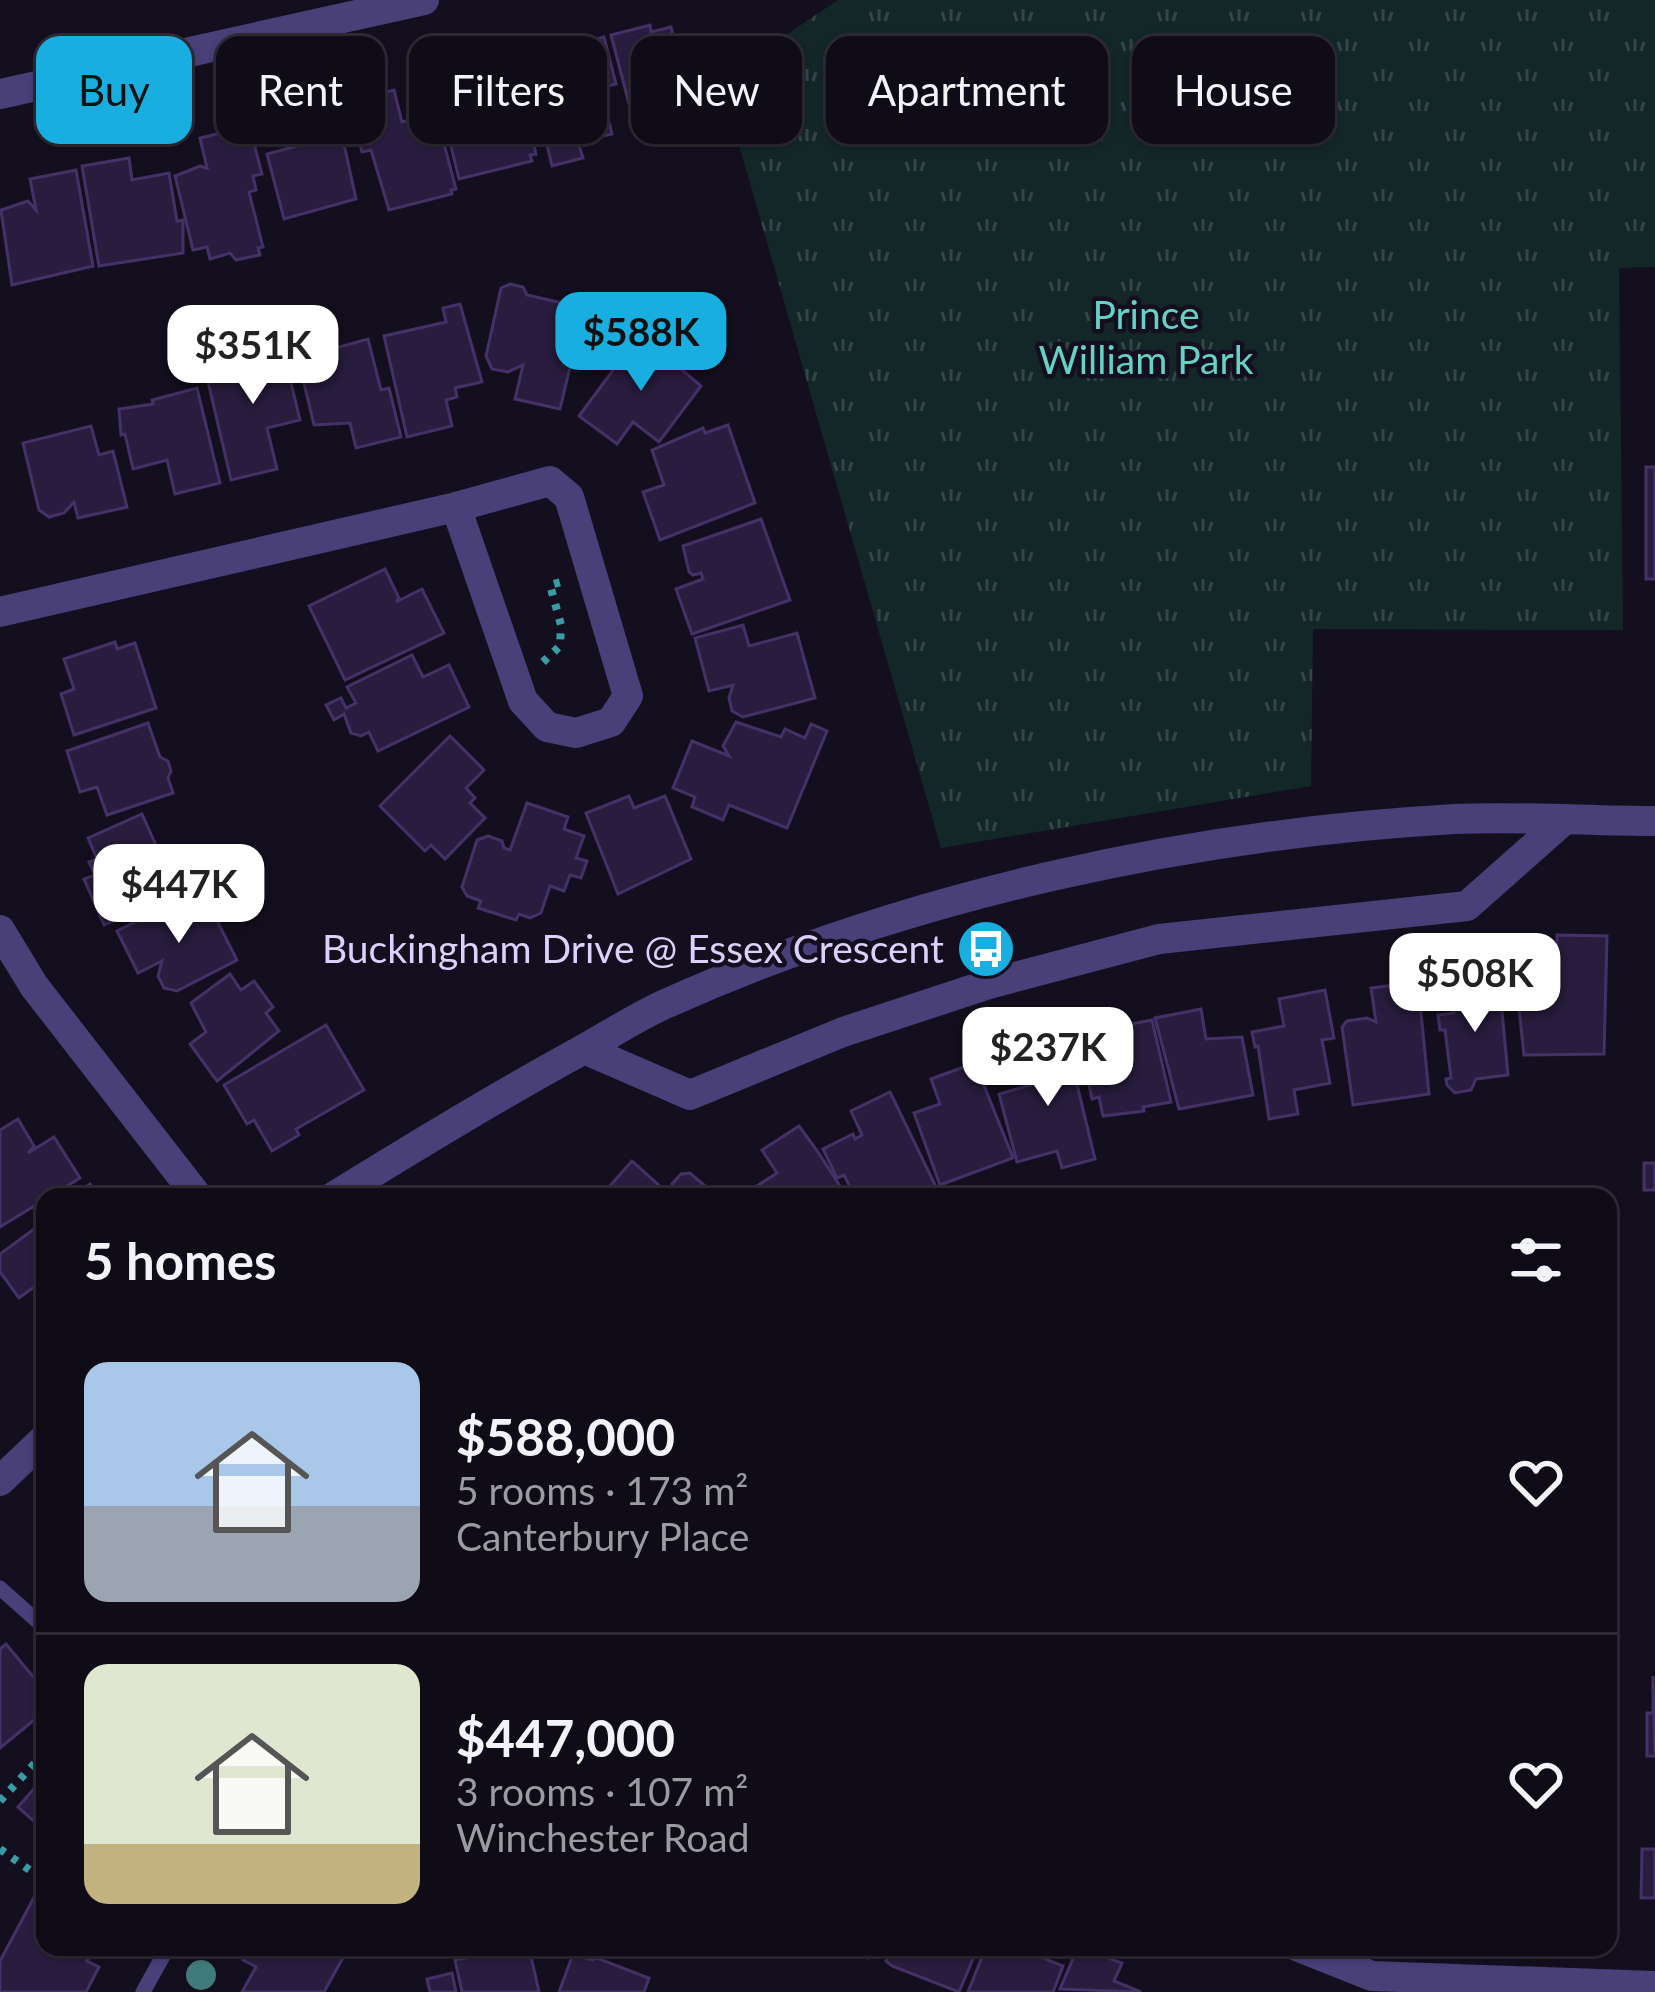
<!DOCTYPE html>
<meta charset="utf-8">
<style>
:root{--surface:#0f0b17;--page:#181420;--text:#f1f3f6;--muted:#9b9ba1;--line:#2f2b36;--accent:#18afe0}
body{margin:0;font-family:Lato,sans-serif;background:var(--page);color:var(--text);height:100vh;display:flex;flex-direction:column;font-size:45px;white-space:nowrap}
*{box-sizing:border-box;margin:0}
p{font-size:39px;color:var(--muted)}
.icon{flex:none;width:66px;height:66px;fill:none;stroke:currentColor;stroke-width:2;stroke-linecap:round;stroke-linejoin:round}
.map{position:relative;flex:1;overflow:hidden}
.side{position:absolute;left:36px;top:1188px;width:1581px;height:768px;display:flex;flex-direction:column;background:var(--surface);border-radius:24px;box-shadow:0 3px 9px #0004,0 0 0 3px var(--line)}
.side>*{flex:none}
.banner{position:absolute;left:36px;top:36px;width:1584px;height:108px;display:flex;gap:24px}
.price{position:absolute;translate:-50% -102px;padding:0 27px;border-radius:24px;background:#fff;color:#222;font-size:39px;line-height:78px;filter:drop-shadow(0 3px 6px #0008)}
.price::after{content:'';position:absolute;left:50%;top:72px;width:36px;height:27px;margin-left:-18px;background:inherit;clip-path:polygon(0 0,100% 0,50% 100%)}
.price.on{background:var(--accent);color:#111}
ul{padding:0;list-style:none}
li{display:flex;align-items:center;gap:36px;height:300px;padding:0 48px}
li+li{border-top:3px solid var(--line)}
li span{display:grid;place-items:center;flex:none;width:336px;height:240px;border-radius:24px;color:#555}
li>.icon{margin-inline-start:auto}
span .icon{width:144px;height:144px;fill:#fffc;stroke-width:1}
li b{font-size:51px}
h2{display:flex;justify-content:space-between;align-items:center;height:144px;padding:0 48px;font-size:51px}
.pill{padding:0 42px;border-radius:24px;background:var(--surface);box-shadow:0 3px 9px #0004,0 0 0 3px var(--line);font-size:42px;line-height:108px}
.pill.on{background:var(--accent);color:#111}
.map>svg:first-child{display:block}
.park{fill:url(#park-tufts)}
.building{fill:#281d3e;stroke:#443167;stroke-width:3}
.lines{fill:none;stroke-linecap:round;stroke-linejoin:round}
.path{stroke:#3a9ca5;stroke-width:8;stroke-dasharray:6 9;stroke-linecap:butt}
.service{stroke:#493f79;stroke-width:15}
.minor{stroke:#493f79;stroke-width:30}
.tertiary{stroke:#493f79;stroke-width:30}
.tree{fill:#417a7b}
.labels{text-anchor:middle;stroke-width:9;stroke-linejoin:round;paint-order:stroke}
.park-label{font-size:39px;fill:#66d2c6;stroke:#140f1f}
.poi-label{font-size:39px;fill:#dcd1fa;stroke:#140f1f;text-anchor:end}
</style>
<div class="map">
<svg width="1655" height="1992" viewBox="0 0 1655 1992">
<defs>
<pattern id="park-tufts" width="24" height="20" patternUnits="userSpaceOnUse" patternTransform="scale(3)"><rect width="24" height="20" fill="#132628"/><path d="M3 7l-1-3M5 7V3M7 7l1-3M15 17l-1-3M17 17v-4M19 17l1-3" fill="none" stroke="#354448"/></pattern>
</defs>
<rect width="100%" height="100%" fill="#140f1f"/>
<polygon class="park" points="838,0 1655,0 1655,267 1619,268 1623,630 1313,629 1311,786 941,848 708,37 786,35"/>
<g class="building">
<polygon points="650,25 651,32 671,27 677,51 694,47 712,117 649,134 645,116 633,119 611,35"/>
<polygon points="604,37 616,84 600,88 612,134 578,142 583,158 552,166 532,80 563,72 557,49"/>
<polygon points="512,59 536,154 530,155 532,161 459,179 441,105 473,96 467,71"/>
<polygon points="394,90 402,122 436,114 456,189 451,190 452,194 389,210 371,150 362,152 349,101"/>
<polygon points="335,103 356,199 284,219 267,154 297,146 289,115"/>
<polygon points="245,127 246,133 251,132 262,174 253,176 256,190 249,192 263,247 258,248 260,255 236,260 230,253 210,259 207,247 193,250 175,176 200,166 207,168 200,138"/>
<polygon points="129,158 132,180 169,173 177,221 183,220 183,253 99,266 82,166"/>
<polygon points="76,170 93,266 12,285 1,210 28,201 36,210 30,179"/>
<polygon points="510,284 523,287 527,295 584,308 560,409 515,399 523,365 508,372 492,369 486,356 501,288"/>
<polygon points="460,304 482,382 455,388 457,397 446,400 452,426 407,437 384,336 446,322 443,308"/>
<polygon points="640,334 701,386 659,442 633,422 617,444 579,416"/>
<polygon points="280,338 300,420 267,428 277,469 231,480 206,373 243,364 238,348"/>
<polygon points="368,339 381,390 389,388 401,437 356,448 350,423 314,425 302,375 310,373 306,356"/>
<polygon points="197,388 220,483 175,494 167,460 133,469 125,434 121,435 119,409 153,404 152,400"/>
<polygon points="728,425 755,503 660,540 643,492 664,485 652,450 703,428 705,433"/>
<polygon points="91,426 99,455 113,451 127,507 78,518 74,502 64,513 49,517 39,510 23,443"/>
<rect x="1646" y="467" width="9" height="112"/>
<polygon points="761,519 790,600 692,634 676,589 703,579 701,573 693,575 689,572 683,546"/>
<polygon points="385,569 399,598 396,602 422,589 444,633 345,680 309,606"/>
<polygon points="743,625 749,646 797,633 815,698 743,717 732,711 729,698 733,685 709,691 695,638"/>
<polygon points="115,642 117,649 135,643 156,708 74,735 61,694 74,689 64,659"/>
<polygon points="412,655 423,677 449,665 469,707 378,751 369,732 361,736 351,733 344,714 334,720 326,705 341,698 346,708 356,703 347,687"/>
<polygon points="736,722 781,737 785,729 805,738 811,724 827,731 787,828 729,805 723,820 692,807 695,797 673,788 692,741 729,756 723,746"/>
<polygon points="148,723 160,757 168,761 171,771 168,778 173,793 107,815 97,787 80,792 67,751"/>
<polygon points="450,736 484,770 466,788 475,798 470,803 485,818 445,859 431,845 425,851 380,806"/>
<polygon points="629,796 634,808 665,796 691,859 618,894 586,813"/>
<polygon points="527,803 568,817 564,829 584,836 576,858 587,861 581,878 570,875 564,891 550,886 541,913 530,918 519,914 516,920 478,908 481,901 467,896 462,887 477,840 488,836 502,841 504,848 510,850"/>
<polygon points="142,814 177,892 104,925 84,879 95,875 89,862 97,859 88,838"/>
<polygon points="207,901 237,960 177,991 164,988 158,976 162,961 138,973 117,931 162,909 168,921"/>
<polygon points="1557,935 1607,936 1604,1054 1524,1055 1519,1009 1525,1004 1525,968 1531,960 1547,961 1557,969"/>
<polygon points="230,974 241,990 254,981 273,1007 266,1013 279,1031 217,1081 190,1044 206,1032 191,1003"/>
<polygon points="1499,979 1508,1075 1476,1079 1471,1090 1455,1093 1447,1085 1446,1079 1451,1078 1445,1030 1440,1030 1438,1015 1454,1013 1451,985"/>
<polygon points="1418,982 1429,1094 1353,1105 1342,1027 1347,1021 1367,1018 1376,1022 1371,988"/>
<polygon points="1325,990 1334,1038 1322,1040 1330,1083 1294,1090 1298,1114 1269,1119 1258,1046 1255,1047 1252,1032 1284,1026 1279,999"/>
<polygon points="1201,1009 1206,1039 1242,1037 1253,1095 1179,1109 1155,1018"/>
<polygon points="1152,1020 1171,1102 1143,1107 1144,1111 1103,1116 1099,1097 1092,1099 1081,1046 1112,1040 1110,1028"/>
<polygon points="326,1025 364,1090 296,1129 299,1135 272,1151 254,1120 247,1124 224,1085"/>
<polygon points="1066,1039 1095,1159 1062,1168 1057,1151 1017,1162 999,1094 1031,1085 1022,1050"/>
<polygon points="975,1063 1013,1158 940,1185 914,1113 940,1104 931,1079"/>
<polygon points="890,1092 939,1193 930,1197 855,1197 844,1175 837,1178 823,1149 853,1134 855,1139 862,1135 851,1111"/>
<polygon points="18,1119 34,1146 28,1153 54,1137 80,1178 0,1227 0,1130"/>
<polygon points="799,1126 818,1152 847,1197 752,1197 749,1191 777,1173 762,1150"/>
<polygon points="632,1161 671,1196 672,1184 681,1174 690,1173 718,1197 600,1197"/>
<rect x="1644" y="1163" width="11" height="27"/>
<polygon points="90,1184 99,1197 72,1197"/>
<polygon points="45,1221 45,1302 34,1287 19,1298 0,1272 0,1254"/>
<polygon points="6,1644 45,1691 45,1711 0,1748 0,1649"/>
<polygon points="1653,1676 1655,1756 1647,1756 1647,1713 1653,1713"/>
<polygon points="45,1776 45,1831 18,1807"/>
<polygon points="1642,1849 1655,1849 1655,1898 1641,1898"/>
<polygon points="39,1888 45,1891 45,1947 95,1947 87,1961 99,1967 86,1992 0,1992 0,1961"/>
<polygon points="250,1947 349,1947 324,1992 242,1992 256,1967 243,1960"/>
<polygon points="474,1947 529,1947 539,1992 462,1992 455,1960 476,1956"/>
<polygon points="848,1947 873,1947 867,1958"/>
<polygon points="891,1947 978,1947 959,1992 892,1966 886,1961"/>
<polygon points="986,1947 1036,1947 1033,1954 1063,1966 1053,1992 968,1992"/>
<polygon points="1078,1947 1122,1963 1114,1981 1141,1992 1060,1989"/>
<polygon points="573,1954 592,1960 597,1958 649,1978 644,1992 559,1992"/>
<polygon points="452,1973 456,1992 430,1992 427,1979"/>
</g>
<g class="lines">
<g class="path">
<polyline points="543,662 560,646 561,625 550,585 561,582"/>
<polyline points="0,1801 45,1752"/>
<polyline points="0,1849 45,1881"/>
</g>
<g class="service">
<polyline points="0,1588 45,1628"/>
<polyline points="143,1992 168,1947"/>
</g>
<g class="minor">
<polyline points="0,94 424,0"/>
<polyline points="0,612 456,507 550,481 569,497 628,696 611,722 576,733 547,727 523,701 456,507"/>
<polyline points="0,930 34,986 198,1197"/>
<polyline points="584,1049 690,1095 843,1032 989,984 1159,939 1467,906 1564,820"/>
<polyline points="1299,1947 1372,1976 1655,1986"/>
</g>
<g class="tertiary">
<path d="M333 1197C413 1148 493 1099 575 1054 604 1038 633 1019 663 1005 907 895 1188 834 1455 819 1521 816 1589 821 1655 821"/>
<polyline points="0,1481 45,1438"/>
</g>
</g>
<circle class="tree" cx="201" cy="1975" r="15"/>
<defs>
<symbol id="bus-disc" viewBox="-11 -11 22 22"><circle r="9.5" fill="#18afe0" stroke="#140f1f"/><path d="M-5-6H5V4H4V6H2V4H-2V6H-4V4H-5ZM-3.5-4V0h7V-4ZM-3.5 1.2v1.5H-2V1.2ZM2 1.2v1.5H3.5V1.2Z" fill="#fff"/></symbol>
</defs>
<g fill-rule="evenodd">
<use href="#bus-disc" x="953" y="916" width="66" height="66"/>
</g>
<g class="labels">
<g class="park-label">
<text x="1146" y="329">Prince<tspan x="1146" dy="45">William Park</tspan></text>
</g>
<g class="poi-label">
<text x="944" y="963">Buckingham Drive @ Essex Crescent</text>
</g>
</g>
</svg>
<b class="price on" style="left:641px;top:394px">$588K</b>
<b class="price" style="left:253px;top:407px">$351K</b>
<b class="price" style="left:179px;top:946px">$447K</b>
<b class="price" style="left:1475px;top:1035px">$508K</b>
<b class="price" style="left:1048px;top:1109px">$237K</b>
<div class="banner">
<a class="pill on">Buy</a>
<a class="pill">Rent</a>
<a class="pill">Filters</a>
<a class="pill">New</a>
<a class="pill">Apartment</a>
<a class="pill">House</a>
</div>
<section class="side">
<h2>5 homes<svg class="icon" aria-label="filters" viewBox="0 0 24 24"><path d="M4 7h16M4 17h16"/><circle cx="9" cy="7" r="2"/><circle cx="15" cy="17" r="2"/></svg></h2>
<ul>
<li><span style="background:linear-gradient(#a9c7e8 60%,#9aa5b1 0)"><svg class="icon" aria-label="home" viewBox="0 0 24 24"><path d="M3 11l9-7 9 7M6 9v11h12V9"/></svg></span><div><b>$588,000</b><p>5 rooms · 173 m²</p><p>Canterbury Place</p></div><svg class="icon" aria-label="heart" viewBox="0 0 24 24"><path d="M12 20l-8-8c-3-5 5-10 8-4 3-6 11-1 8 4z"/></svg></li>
<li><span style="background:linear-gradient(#dfe7d0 75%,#c2b280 0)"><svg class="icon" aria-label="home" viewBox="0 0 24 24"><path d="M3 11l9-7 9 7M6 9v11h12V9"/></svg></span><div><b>$447,000</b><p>3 rooms · 107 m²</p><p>Winchester Road</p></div><svg class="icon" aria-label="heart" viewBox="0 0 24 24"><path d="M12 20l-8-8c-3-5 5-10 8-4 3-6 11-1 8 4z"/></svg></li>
</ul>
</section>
</div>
